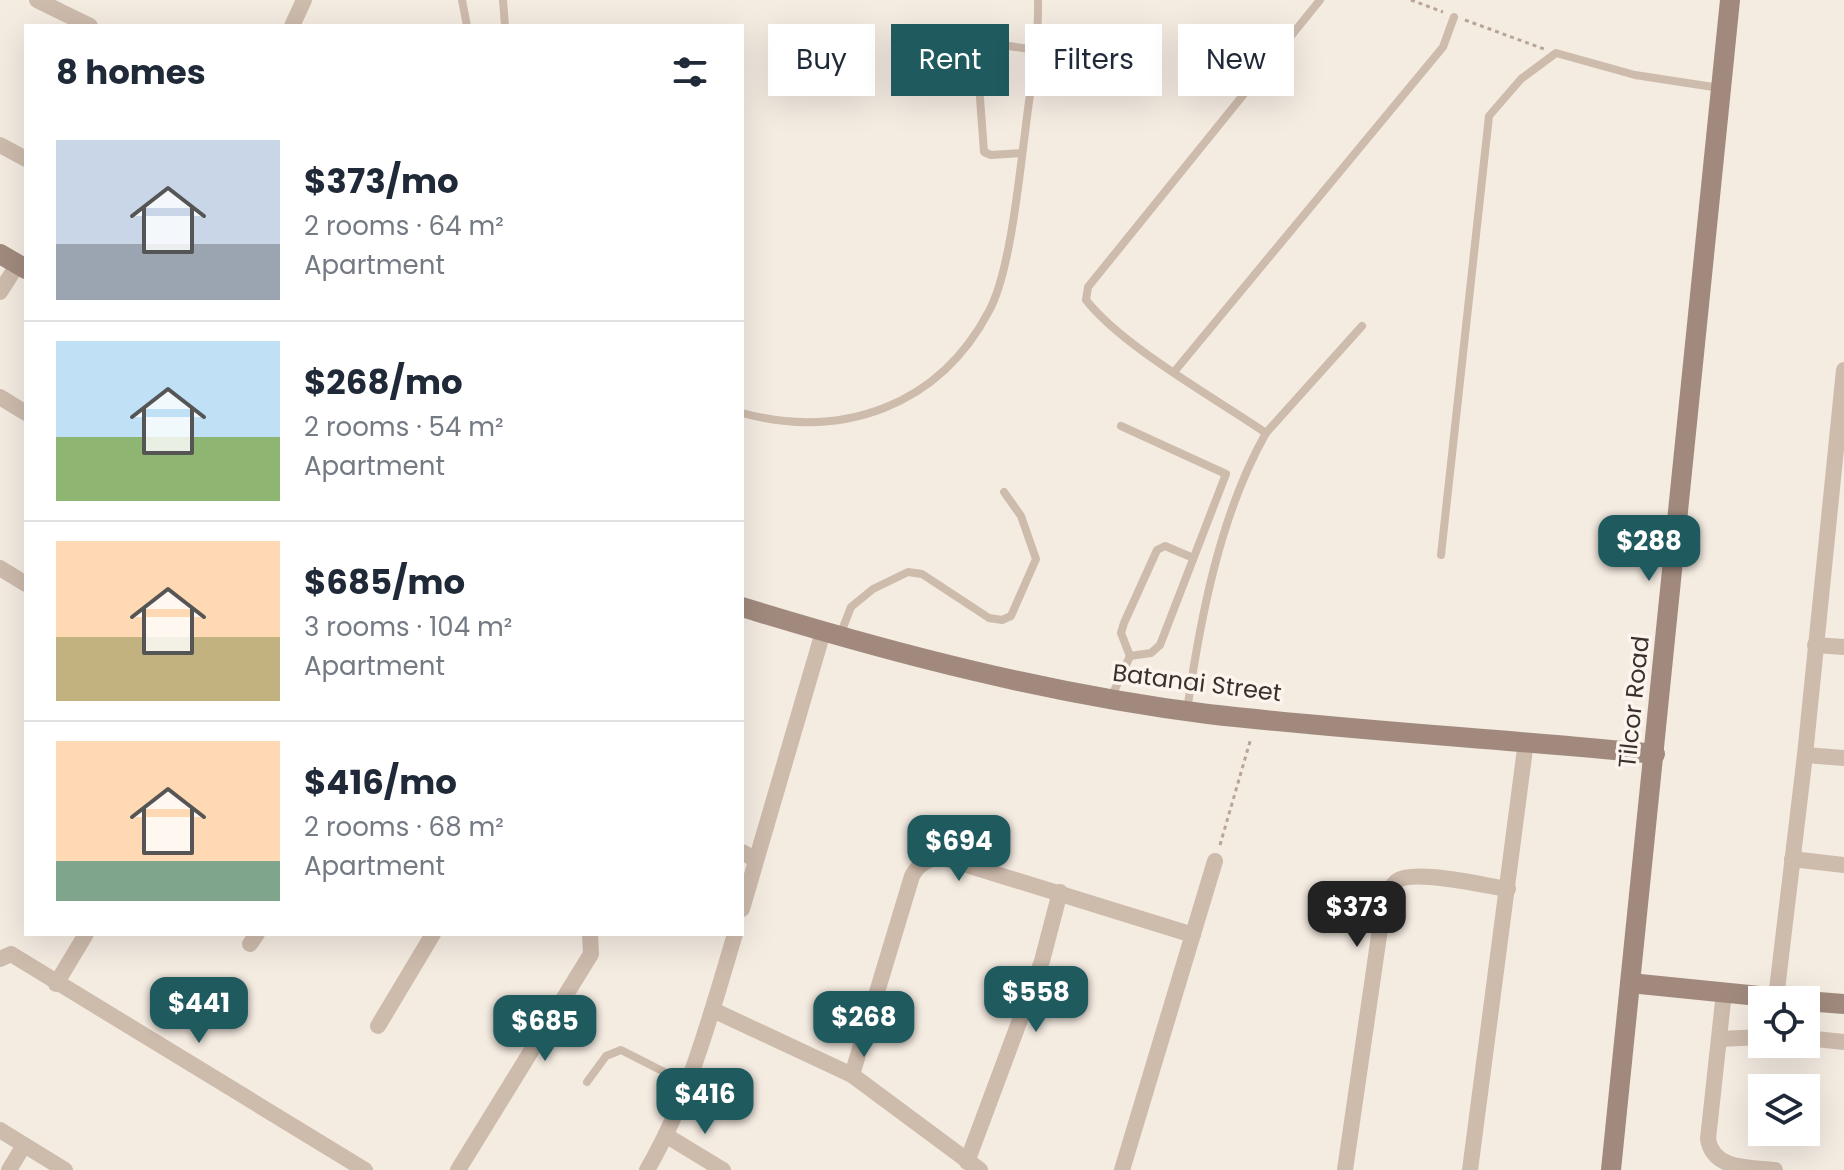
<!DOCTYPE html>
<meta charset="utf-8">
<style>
:root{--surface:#fff;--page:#f2f2f3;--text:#1f2937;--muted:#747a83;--line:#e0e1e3;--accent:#1f5a5e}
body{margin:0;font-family:Poppins,sans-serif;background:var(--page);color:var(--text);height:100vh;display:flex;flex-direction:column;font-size:30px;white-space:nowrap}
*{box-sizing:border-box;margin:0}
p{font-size:26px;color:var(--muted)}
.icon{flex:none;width:44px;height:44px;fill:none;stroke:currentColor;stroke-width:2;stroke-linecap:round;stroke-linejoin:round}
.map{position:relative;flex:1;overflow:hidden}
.sheet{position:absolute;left:24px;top:24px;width:720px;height:912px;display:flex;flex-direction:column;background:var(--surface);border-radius:0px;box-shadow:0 8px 32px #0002}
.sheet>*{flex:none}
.top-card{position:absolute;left:768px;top:24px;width:760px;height:72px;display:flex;gap:16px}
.fabs{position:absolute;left:1748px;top:986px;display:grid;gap:16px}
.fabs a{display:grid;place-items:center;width:72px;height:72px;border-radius:0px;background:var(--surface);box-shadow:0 8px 32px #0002;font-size:40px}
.price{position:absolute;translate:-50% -68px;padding:0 18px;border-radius:16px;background:var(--accent);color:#fff;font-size:26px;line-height:52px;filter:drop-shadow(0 2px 4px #0008)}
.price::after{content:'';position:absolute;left:50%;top:48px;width:24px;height:18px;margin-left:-12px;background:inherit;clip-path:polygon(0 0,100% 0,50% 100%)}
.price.selected{background:#222;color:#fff}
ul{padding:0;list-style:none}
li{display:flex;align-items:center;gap:24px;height:200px;padding:0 32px}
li+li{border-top:2px solid var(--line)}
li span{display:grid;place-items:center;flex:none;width:224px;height:160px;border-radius:0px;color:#555}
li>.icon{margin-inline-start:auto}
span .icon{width:96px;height:96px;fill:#fffc;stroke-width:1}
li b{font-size:34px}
h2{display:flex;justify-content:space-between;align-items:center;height:96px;padding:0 32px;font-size:34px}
.chip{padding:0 28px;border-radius:0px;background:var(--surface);box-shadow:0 8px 32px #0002;font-size:28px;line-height:72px}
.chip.selected{background:var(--accent);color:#fff}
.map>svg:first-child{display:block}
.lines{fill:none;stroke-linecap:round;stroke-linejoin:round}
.path{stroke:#b9a596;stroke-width:3;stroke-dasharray:4 4;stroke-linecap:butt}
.lane{stroke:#cdbbac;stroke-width:8}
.street{stroke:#cdbbac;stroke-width:16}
.secondary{stroke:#a18a7d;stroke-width:20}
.labels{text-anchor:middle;stroke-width:7;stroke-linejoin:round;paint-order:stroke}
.street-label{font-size:24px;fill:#3b302b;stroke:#fbf5ee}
</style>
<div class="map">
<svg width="1844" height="1170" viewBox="0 0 1844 1170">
<rect width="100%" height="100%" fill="#f4ebe1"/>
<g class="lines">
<g class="path">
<polyline points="1411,0 1443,12"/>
<polyline points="1465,20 1544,49"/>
<polyline points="1220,845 1251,738"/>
</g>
<g class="lane">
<polyline points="462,0 467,26"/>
<polyline points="503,0 505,26"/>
<path d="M1320 0 1088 287 1086 300C1123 347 1215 398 1266 433L1362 326"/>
<polyline points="1022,153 991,155 984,152 979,85 982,55 996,44 1035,50"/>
<polyline points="1174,372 1443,47 1454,17"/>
<path d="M742 413C843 440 939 406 989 311 1010 273 1019 178 1025 133 1030 89 1039 44 1038 0"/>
<polyline points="1441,555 1489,116 1521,79 1556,53 1635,75 1720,88"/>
<polyline points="840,635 851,607 873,589 908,572 922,574 989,618 1002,620 1011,616 1036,559 1021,516 1004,492"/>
<polyline points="1130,656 1121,633 1124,623 1157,550 1165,546 1191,557"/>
<polyline points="1111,698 1130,656 1151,653 1160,645 1226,474 1121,426"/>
<path d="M1187 711C1200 619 1220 514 1266 433"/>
<polyline points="587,1082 606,1056 621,1050 686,1083"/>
</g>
<g class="street">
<polyline points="37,0 90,26"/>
<polyline points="292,26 304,0"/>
<polyline points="0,145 26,159"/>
<polyline points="0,292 18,264"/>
<polyline points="0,397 26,413"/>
<polyline points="0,568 26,584"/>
<polyline points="1815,645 1844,647"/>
<polyline points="1805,755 1844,758"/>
<polyline points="742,852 756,860"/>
<polyline points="1792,859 1844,865"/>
<polyline points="742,909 823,632"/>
<polyline points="250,944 257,934"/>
<polyline points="0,959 11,954 365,1170"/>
<polyline points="56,984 86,934"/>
<path d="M1724 992 1708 1139C1713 1170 1749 1167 1775 1170"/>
<polyline points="1776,998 1805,755 1844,370"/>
<polyline points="713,1010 852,1075 980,1170"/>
<polyline points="378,1026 433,934"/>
<polyline points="1806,1038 1844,1042"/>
<polyline points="1720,1039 1762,1037"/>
<path d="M852 1075 912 876C919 863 927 860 941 857L1193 935"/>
<polyline points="0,1130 65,1170"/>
<polyline points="667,1136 723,1170"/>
<polyline points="967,1162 1042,961 1060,892"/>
<polyline points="9,1170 24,1145"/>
<polyline points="458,1170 591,954 590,934"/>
<path d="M647 1170C689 1098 711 1014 735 934"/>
<polyline points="1122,1170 1215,861"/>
<path d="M1345 1170 1382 915C1385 903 1387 889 1397 881 1413 868 1486 886 1508 889"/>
<polyline points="1470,1170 1526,741"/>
</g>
<g class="secondary">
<polyline points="0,254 26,269"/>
<path d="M742 607C895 654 1049 694 1208 714 1356 731 1506 739 1655 754"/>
<polyline points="1630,983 1799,1000"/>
<polyline points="1806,1001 1844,1004"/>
<polyline points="1611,1170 1730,0"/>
</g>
</g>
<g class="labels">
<g class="street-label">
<text transform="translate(1197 683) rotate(7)" y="8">Batanai Street</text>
<text transform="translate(1634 702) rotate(-84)" y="8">Tilcor Road</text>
</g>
</g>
</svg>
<div class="fabs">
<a><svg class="icon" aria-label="locate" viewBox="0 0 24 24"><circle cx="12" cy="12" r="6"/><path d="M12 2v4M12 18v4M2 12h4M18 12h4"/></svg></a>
<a><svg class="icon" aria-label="layers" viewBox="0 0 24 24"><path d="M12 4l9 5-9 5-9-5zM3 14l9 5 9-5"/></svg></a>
</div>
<b class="price" style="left:1649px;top:583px">$288</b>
<b class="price" style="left:959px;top:883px">$694</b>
<b class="price selected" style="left:1357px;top:949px">$373</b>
<b class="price" style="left:1036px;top:1034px">$558</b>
<b class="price" style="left:199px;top:1045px">$441</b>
<b class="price" style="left:864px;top:1059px">$268</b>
<b class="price" style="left:545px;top:1063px">$685</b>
<b class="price" style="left:705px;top:1136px">$416</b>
<div class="top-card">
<a class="chip">Buy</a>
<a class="chip selected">Rent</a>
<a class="chip">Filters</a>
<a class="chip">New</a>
</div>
<section class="sheet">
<h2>8 homes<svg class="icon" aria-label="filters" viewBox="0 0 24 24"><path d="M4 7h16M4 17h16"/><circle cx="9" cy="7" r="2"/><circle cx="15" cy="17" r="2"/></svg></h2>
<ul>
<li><span style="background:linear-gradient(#c9d6e8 65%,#9aa5b1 0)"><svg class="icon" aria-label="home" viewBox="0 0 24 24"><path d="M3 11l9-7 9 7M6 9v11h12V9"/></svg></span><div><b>$373/mo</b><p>2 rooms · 64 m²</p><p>Apartment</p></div></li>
<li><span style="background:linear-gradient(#bfe0f5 60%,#8fb573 0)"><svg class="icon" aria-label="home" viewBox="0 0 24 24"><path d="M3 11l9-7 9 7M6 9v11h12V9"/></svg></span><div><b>$268/mo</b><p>2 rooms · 54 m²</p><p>Apartment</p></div></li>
<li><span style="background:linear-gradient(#ffd9b3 60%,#c2b280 0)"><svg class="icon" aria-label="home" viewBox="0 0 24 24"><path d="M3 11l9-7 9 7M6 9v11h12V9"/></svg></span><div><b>$685/mo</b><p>3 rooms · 104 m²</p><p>Apartment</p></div></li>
<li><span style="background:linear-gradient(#ffd9b3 75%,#7fa58c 0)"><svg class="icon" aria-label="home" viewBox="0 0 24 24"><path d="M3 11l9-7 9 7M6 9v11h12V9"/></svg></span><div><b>$416/mo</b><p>2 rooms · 68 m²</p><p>Apartment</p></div></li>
</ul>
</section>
</div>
